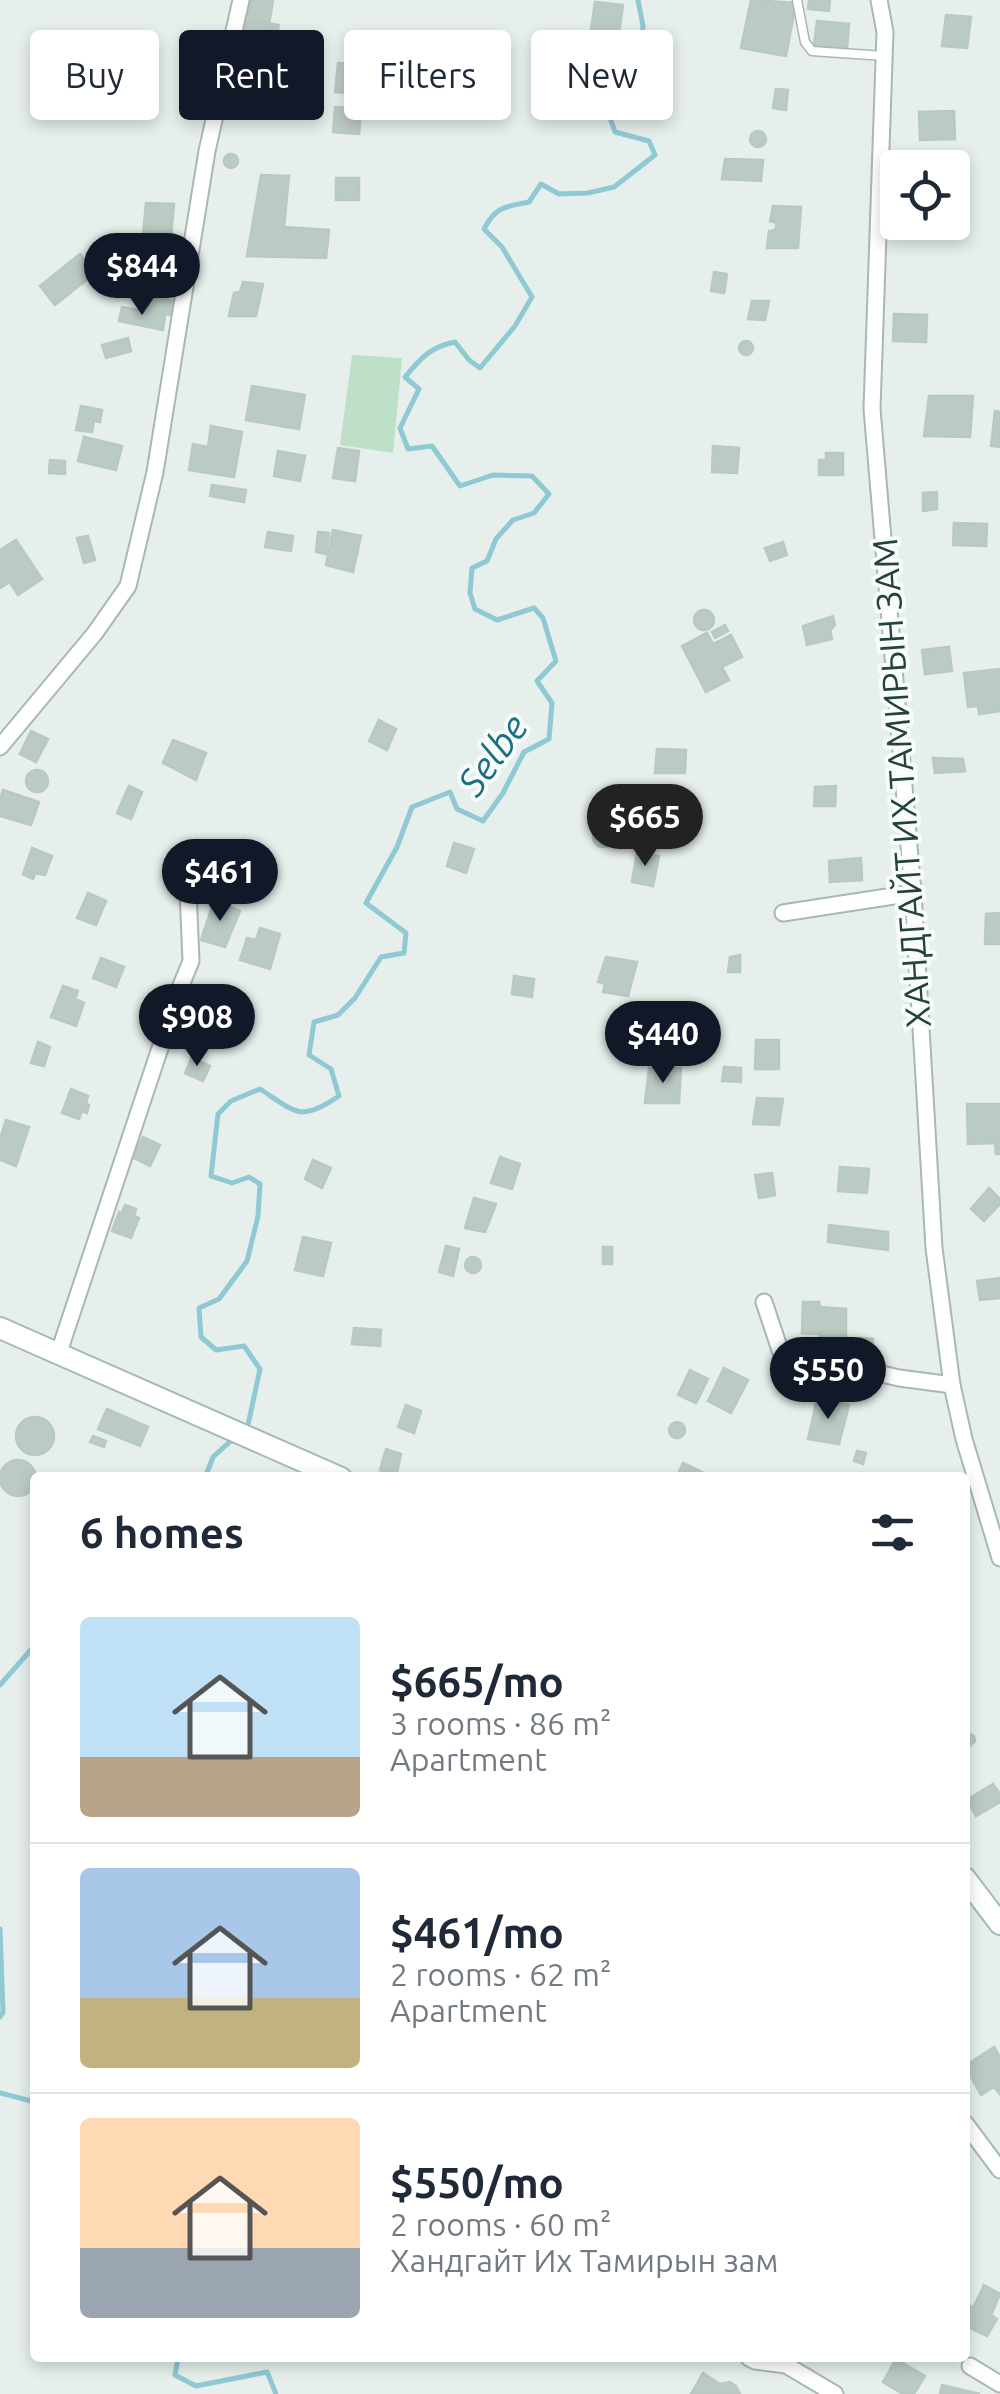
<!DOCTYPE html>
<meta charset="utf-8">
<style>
:root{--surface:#fff;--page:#f6f6f7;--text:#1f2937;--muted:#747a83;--line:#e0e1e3;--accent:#111827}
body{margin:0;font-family:Ubuntu,sans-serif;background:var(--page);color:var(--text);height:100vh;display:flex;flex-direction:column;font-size:38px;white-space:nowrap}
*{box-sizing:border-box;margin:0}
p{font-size:32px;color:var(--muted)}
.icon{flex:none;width:55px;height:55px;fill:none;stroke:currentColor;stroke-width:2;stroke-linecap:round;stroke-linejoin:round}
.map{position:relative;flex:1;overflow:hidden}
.sheet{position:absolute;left:30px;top:1472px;width:940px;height:890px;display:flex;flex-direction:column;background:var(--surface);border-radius:10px;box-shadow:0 5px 15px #0003}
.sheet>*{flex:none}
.top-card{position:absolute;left:30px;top:30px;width:940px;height:90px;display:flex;gap:20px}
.fabs{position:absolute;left:880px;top:150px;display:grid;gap:20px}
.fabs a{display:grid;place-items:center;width:90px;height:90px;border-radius:10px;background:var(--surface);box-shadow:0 5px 15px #0003;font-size:50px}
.price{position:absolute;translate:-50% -85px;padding:0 22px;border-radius:35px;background:var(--accent);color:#fff;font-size:32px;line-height:65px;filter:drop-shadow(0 2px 5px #0008)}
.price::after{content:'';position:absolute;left:50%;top:60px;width:30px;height:22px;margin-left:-15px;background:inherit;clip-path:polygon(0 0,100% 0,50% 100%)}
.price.selected{background:#222;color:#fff}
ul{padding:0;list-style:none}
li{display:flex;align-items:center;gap:30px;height:250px;padding:0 50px}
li+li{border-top:2px solid var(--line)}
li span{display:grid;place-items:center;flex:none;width:280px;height:200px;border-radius:10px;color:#555}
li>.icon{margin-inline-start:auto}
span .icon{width:120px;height:120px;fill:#fffc;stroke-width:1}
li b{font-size:42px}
h2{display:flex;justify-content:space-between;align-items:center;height:120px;padding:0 50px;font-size:42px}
.tag{padding:0 35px;border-radius:10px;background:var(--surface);box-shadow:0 5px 15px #0003;font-size:35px;line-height:90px}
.tag.selected{background:var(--accent);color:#fff}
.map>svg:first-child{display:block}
.green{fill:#bfe0c8}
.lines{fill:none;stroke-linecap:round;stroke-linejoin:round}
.stream{stroke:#8ec9d4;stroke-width:5}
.building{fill:#bbcac4;stroke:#b8c9c2;stroke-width:2.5}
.service-casing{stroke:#a8b8b2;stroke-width:11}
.minor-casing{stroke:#a8b8b2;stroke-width:19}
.secondary-casing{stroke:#a4bbb3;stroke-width:24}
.service{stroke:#fff;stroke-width:8}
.minor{stroke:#fff;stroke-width:15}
.secondary{stroke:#fff;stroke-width:20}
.labels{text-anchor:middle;stroke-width:8;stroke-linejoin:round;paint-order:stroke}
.street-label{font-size:35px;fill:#24423a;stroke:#f7fbf9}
.water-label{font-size:38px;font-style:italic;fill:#1c6f80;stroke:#f7fbf9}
</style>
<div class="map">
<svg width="1000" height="2394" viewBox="0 0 1000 2394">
<rect width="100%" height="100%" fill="#e6efeb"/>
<polygon class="green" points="352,355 402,358 393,453 340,445"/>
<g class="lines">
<g class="stream">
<path d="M243 1429 248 1425 260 1369 244 1346 216 1350 201 1337 199 1308 219 1299 247 1261 258 1216 260 1184 249 1177 232 1183 211 1176 218 1114 231 1101 260 1089C297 1113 300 1122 339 1096L331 1069 309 1055 314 1022 338 1015 355 998 381 957 404 953 406 933 366 903 397 847 412 807 450 792 457 809 483 821 503 793 524 752 549 739 552 703 537 681 556 661 543 618 534 608 497 620 475 609 470 593 472 568 487 561 496 539 513 520 534 513 549 494 532 476 493 475 460 486 432 446 408 449 400 428 419 389 405 377C421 358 430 347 455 342L469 360 480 368 515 326 532 297 502 247 484 229C496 206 505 207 529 202L541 184 559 194 588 193 614 187 655 155 649 141 615 132 609 115 610 105 637 86 643 26 638 0"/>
<polyline points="205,1478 213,1457 235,1437"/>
<polyline points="0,1685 35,1645"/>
<polyline points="0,1929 3,2012 0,2017"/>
<polyline points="0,2093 35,2102"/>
<polyline points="178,2358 175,2375 196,2386 267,2372 276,2394"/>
</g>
</g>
<g class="building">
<polygon points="251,0 273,0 269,24 247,20"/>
<polygon points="751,0 796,3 786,56 741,48"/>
<polygon points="809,0 830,0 829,11 808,9"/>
<polygon points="595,2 623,5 618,40 590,36"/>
<polygon points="946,15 971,17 967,48 942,46"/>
<polygon points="247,20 279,25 275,43 243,38"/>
<polygon points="817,21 849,24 847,49 814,46"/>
<polygon points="444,42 461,45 456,75 439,72"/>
<polygon points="202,45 219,54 213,67 195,58"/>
<polygon points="245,51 262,53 261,60 279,64 273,88 262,86 259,96 236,90"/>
<circle cx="311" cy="65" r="8"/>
<polygon points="65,63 93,90 72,112 44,85"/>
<polygon points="338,63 364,65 361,94 335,92"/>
<polygon points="776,89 788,90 786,110 773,108"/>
<polygon points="335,107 361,109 359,134 333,132"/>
<polygon points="954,111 955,139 920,140 919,112"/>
<circle cx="758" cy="139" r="8"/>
<circle cx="231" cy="161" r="7"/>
<polygon points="725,159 763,160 761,181 722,179"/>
<polygon points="261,175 289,176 284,227 329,230 326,258 247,256"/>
<rect x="336" y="178" width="23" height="22"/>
<polygon points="952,188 954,188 957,223 925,226 924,222 952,222"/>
<polygon points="146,203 174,204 171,237 143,236"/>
<polygon points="773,206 801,207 798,248 767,248 769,231 775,230 777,223 770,221"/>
<polygon points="139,242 168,245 167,259 138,256"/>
<polygon points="80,254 95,273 55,305 40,286"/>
<polygon points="714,272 727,274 724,293 711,291"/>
<polygon points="243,282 263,284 256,316 229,316 234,293 240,292"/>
<polygon points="149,296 174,301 171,315 147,310"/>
<polygon points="752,301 769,301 765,320 748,319"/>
<polygon points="122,307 165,315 163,330 119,321"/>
<polygon points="894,314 927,315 926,342 893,341"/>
<polygon points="128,338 131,351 106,358 102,345"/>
<circle cx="746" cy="348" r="7"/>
<polygon points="252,386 305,395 299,429 246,420"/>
<polygon points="929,396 973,396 970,437 924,436"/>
<polygon points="81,406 102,410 100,422 94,421 92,432 76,430"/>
<polygon points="995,411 1000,412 1000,447 991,446"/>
<polygon points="211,426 242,432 234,477 189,470 193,444 208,447"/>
<polygon points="84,437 122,446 116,470 78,461"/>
<polygon points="713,446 739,448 737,473 712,472"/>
<polygon points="338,448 359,451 355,481 333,478"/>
<polygon points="278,451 305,456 300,481 274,476"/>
<polygon points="826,453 843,453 843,475 819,475 819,460 826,460"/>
<polygon points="50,460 65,461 65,474 49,473"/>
<polygon points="212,485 246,490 244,502 210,496"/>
<polygon points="937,492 937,509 923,511 923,493"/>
<polygon points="954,523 987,524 986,546 953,545"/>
<polygon points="333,530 361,536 353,572 326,565"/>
<polygon points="268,532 293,536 291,551 265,547"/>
<polygon points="318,532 329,533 326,554 316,552"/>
<polygon points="88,536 95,560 84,563 77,538"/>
<polygon points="16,540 42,579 18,595 10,582 0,588 0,550"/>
<polygon points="783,542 787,555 770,561 765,548"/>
<circle cx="704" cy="620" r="10"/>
<polygon points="833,616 835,625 830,630 832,639 807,645 803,626"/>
<polygon points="725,625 728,631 715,638 712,632"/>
<polygon points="707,633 713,644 731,635 742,657 722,667 729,680 706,692 682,646"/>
<polygon points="949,647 952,671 925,674 922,650"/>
<polygon points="1000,669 1000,711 979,714 978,706 968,707 964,673"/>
<polygon points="379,720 396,729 387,750 369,741"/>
<polygon points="31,731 48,739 36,762 20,754"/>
<polygon points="173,740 206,753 196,780 163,763"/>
<polygon points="657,749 686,750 685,773 655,773"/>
<polygon points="933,758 963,759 965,771 935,773"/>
<circle cx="37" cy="781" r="11"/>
<polygon points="129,786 142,792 131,819 117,813"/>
<polygon points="836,786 835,806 814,806 815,787"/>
<polygon points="3,790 39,802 31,825 0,816 0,799"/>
<polygon points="622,820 634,824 629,841 617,837"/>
<circle cx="603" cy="837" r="10"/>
<polygon points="454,843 474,849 466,873 447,866"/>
<polygon points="32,848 52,856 45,875 35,873 33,879 23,874"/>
<polygon points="637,852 659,856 653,886 632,882"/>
<polygon points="861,858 862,880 830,882 829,861"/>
<polygon points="88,893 106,901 96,925 77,918"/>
<polygon points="214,901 240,911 225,947 201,940"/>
<polygon points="1000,913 1000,944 985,944 986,914"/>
<polygon points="260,928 280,934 270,969 240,960 247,938 256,940"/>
<polygon points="740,955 740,972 728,972 730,957"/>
<polygon points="606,957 637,962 628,996 603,992 605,984 598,982"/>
<polygon points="101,958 124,967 116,987 93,978"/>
<polygon points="514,976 534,979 532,997 512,994"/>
<polygon points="63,986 78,991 75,999 84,1003 76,1026 51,1017"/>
<polygon points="756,1040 779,1040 779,1069 755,1069"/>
<polygon points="38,1042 50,1047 44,1066 31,1063"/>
<polygon points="192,1057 210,1066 203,1081 185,1073"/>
<polygon points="724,1067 741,1068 741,1082 722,1081"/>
<polygon points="649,1068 681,1068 679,1103 645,1103"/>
<polygon points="71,1089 88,1096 86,1103 89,1105 87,1113 82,1111 79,1119 62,1113"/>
<polygon points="757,1098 783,1099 779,1125 753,1124"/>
<polygon points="967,1104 1000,1104 1000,1154 996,1154 995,1143 968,1144"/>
<polygon points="6,1120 29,1127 16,1166 0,1160 0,1139"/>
<polygon points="143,1137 160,1145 150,1166 132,1157"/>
<polygon points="500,1157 520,1164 512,1189 491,1183"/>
<polygon points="313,1160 331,1168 322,1188 305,1179"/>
<polygon points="840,1167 869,1169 867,1193 838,1191"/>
<polygon points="772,1173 775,1195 759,1198 755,1175"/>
<polygon points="989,1188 1000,1199 1000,1204 984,1221 971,1209"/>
<polygon points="474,1198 496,1204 485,1232 465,1228"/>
<polygon points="125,1205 136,1209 134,1216 139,1218 131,1238 112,1231 119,1212 122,1213"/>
<polygon points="829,1225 888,1232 888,1250 828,1242"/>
<polygon points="303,1237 331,1243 323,1276 295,1270"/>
<polygon points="446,1246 459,1249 453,1276 439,1272"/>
<rect x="603" y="1247" width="9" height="17"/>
<circle cx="473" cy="1265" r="8"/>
<polygon points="1000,1278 1000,1298 980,1300 977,1281"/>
<polygon points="803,1302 819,1302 820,1307 846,1309 846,1337 833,1344 821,1343 820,1334 802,1333"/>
<polygon points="354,1328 381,1330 380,1346 352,1344"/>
<polygon points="861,1338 873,1339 873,1353 861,1353"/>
<polygon points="724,1368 748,1380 731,1413 708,1401"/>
<polygon points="690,1370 708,1379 696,1403 678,1395"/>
<polygon points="817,1399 849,1405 839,1444 808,1439"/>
<polygon points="406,1405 421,1411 414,1433 398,1427"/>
<polygon points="107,1409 148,1427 140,1446 98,1429"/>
<circle cx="35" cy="1436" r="19"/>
<circle cx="677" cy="1430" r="8"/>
<polygon points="93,1436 106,1441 104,1447 90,1442"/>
<polygon points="386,1449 401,1454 396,1477 380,1470"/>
<polygon points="857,1451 866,1453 863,1464 854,1461"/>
<circle cx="18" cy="1478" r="18"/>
<polygon points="683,1463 714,1478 676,1478"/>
<polygon points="966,1732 974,1736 975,1741 970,1746 965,1746"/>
<polygon points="993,1784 1000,1794 1000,1802 976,1816 967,1800"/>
<polygon points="994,2047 1000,2057 1000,2094 994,2087 981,2095 965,2066"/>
<polygon points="984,2285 1000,2294 991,2315 997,2319 987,2336 965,2326 965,2308 968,2304 973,2308"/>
<polygon points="896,2359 925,2376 914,2394 903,2394 883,2382"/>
<polygon points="703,2373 720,2384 730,2382 736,2386 740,2394 691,2394"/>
<polygon points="942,2385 980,2394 940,2394"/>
</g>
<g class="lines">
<defs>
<polyline id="service" points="797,0 805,42 812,51 884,56"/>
<g id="minor">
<polyline points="879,0 885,32 872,409 913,893 934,1248 952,1385 964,1439 1000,1558"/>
<polyline points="0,747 95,633 128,586 155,472 207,151 241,0"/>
<polyline points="783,913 913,893"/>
<polyline points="764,1302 780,1350 899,1378 952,1385"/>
<polyline points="58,1355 180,988 191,961 188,890"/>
<polyline points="965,2123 1000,2170"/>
<polyline points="749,2358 755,2361 786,2365 835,2394"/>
<polyline points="970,2366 1000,2384"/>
</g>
<g id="secondary">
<polyline points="0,1328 341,1478"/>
<polyline points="965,1878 1000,1924"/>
</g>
</defs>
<use href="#service" class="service-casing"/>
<use href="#minor" class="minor-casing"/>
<use href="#secondary" class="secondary-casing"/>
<use href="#service" class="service"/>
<use href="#minor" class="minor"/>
<use href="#secondary" class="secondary"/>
</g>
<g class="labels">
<g class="street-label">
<text transform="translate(902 783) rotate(-94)" y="12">ХАНДГАЙТ ИХ ТАМИРЫН ЗАМ</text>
</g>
<g class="water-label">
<text transform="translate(493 755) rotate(-54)" y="13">Selbe</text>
</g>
</g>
</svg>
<div class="fabs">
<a><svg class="icon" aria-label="locate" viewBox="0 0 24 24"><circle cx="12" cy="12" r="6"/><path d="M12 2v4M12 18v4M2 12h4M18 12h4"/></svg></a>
</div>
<b class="price" style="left:142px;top:318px">$844</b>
<b class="price selected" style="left:645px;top:869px">$665</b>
<b class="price" style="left:220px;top:924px">$461</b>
<b class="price" style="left:197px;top:1069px">$908</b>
<b class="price" style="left:663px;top:1086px">$440</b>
<b class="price" style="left:828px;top:1422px">$550</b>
<div class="top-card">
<a class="tag">Buy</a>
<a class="tag selected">Rent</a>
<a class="tag">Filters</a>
<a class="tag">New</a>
</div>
<section class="sheet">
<h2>6 homes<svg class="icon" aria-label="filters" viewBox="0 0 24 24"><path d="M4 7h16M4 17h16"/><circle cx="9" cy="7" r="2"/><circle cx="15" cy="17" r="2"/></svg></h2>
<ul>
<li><span style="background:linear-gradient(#bfe0f5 70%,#b9a48a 0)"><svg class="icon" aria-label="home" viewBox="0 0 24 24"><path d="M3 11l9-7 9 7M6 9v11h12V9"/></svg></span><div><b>$665/mo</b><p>3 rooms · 86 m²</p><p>Apartment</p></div></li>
<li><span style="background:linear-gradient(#a9c7e8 65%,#c2b280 0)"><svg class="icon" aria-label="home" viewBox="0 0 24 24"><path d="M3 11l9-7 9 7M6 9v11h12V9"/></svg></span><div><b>$461/mo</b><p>2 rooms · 62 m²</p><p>Apartment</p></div></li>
<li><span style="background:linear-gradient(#ffd9b3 65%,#9aa5b1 0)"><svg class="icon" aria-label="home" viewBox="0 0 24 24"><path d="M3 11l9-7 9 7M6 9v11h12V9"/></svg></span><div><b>$550/mo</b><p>2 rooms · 60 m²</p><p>Хандгайт Их Тамирын зам</p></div></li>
</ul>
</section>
</div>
